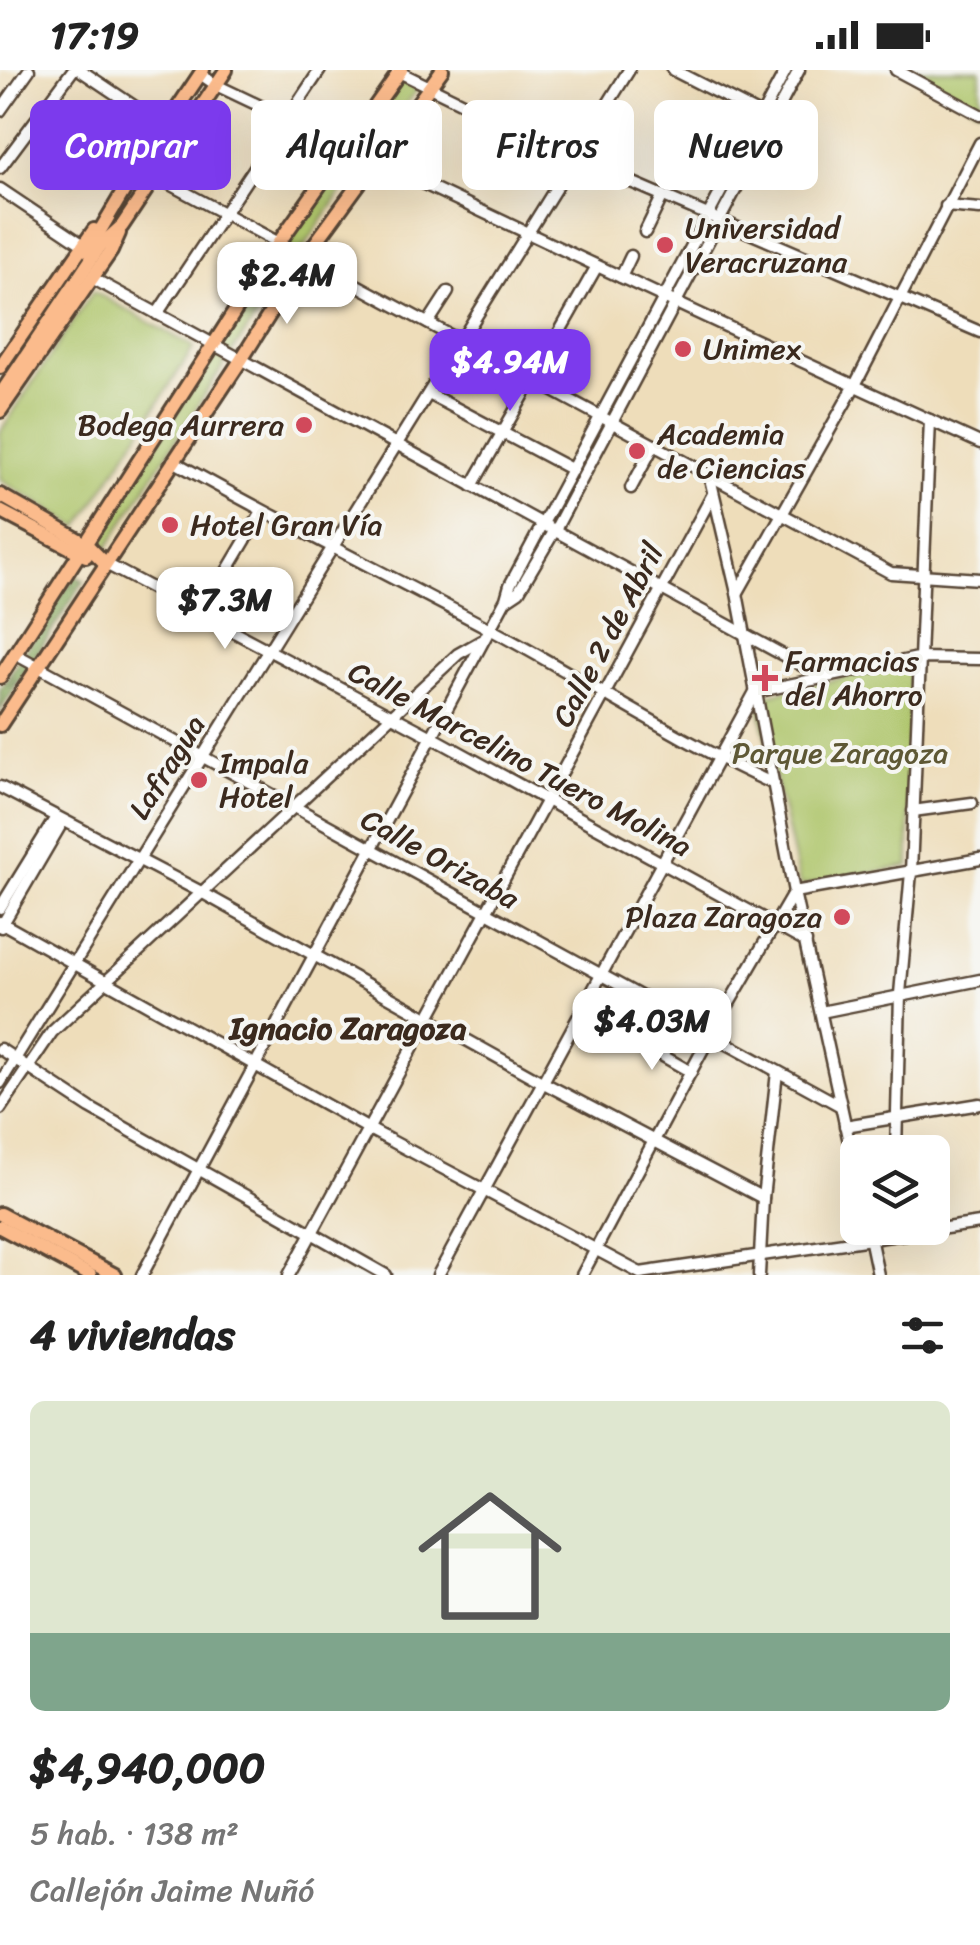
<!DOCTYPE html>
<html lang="es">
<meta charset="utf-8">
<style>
:root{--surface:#fff;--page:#f2f2f2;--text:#222;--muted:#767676;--accent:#7c3aed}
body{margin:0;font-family:Sriracha,sans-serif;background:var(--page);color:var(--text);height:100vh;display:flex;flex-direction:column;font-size:38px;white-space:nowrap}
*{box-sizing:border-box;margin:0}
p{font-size:32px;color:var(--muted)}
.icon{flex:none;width:55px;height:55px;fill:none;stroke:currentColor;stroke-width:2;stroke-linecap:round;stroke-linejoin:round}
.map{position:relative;height:1205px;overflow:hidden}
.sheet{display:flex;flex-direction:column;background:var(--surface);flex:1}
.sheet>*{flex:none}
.guide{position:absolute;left:30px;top:30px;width:920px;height:90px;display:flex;gap:20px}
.fabs{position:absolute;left:840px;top:1065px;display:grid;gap:20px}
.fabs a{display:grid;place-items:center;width:110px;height:110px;border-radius:15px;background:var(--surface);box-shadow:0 10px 40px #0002;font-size:50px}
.price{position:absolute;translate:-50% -85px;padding:0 22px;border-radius:20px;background:#fff;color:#222;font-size:32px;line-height:65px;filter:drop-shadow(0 2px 5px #0008)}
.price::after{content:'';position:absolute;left:50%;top:60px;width:30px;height:22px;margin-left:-15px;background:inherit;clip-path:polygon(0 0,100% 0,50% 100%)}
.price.on{background:var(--accent);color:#fff}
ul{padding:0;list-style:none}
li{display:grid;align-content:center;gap:20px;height:530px;padding:0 30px}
li span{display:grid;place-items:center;height:310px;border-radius:15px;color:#555}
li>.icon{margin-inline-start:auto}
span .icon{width:180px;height:180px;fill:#fffc;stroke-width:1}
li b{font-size:42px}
h2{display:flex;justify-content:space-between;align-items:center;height:120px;padding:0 30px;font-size:42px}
.pill{padding:0 35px;border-radius:15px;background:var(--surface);box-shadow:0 10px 40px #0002;font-size:35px;line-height:90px}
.pill.on{background:var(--accent);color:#fff}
.status{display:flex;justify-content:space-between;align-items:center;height:70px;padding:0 50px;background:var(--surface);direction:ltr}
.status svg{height:28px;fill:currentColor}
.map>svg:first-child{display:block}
.green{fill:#aec56a;stroke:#747844;stroke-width:2.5}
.forest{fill:url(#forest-firs);stroke:#626a3e;stroke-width:2.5}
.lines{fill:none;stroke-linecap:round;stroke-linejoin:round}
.minor-casing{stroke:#564535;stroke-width:15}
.major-casing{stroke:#564535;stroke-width:18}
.minor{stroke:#fff;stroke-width:10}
.major{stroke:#fbbb8c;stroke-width:12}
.poi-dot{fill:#d1495b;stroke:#f6f6f2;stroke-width:4}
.labels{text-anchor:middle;stroke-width:8;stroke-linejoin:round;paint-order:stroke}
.poi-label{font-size:30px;fill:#3b2a1e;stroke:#f6f6f2;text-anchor:start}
.street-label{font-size:30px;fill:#3b2a1e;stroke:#f6f6f2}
.park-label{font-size:30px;fill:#5e5835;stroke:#f6f6f2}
.neighbourhood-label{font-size:32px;font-weight:bold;fill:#3b2a1e;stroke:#f6f6f2}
</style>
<div class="status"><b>17:19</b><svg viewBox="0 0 49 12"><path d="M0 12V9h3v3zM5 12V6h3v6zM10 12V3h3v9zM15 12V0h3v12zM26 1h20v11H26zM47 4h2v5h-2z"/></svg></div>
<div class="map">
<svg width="980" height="1205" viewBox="0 0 980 1205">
<defs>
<pattern id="forest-firs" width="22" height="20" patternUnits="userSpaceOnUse" patternTransform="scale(2.5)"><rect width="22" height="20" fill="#8aaa5e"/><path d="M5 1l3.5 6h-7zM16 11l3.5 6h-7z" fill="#728b4d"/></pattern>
</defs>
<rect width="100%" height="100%" fill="#f6f6f2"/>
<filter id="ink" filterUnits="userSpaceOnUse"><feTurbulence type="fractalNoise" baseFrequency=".01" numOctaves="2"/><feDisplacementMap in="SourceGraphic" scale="20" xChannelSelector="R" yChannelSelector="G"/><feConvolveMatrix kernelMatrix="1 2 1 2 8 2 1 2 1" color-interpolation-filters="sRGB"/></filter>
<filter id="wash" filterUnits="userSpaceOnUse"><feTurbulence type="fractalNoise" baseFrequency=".0048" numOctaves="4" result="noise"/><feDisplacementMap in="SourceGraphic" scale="40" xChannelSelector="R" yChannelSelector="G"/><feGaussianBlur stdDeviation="2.25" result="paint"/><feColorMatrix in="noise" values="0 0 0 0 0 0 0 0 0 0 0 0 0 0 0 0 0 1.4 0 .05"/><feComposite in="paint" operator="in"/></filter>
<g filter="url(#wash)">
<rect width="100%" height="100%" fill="#eeddba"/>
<g class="green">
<polygon points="906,0 980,0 980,40"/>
<polygon points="401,11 418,18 371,82 354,72"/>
<polygon points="345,88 359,96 226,291 107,478 95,472 280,178 292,167"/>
<polygon points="93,221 194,277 79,457 0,410 0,362"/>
<polygon points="909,593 909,796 800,816 757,627"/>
</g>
<polygon class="forest" points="74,505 84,511 0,641 0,619"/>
</g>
<g filter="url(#ink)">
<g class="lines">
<defs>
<g id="minor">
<polyline points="80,0 165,57"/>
<polyline points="673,0 765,47"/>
<polyline points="896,0 980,45"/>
<polyline points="397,1 573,87 980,262"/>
<path d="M200 4 216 15C470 136 724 257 980 373"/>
<polyline points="0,41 29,0"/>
<polyline points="138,97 891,503 980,509"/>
<polyline points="0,98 73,0"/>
<polyline points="0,119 82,174"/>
<polyline points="946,136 980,139"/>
<polyline points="645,162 663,125"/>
<polyline points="621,207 631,186"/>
<polyline points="92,208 825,608"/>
<polyline points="157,244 320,0"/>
<polyline points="428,253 448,222"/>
<polyline points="429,324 573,400"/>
<path d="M173 391C276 450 383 502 488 558 584 609 675 669 774 714"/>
<polyline points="709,404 737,523 794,822 858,1113"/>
<polyline points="472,416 597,196"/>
<polyline points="631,418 654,375"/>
<polyline points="106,494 432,667 806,872"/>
<polyline points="738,522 854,317 980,73"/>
<polyline points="507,529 519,521 555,460 799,0"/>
<polyline points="201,545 262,442"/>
<polyline points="15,584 841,1036"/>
<polyline points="0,717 201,822 542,1012 763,1128"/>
<polyline points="913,741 972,733"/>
<polyline points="0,838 56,747"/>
<polyline points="0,852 369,1059 640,1203 980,1153"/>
<polyline points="1,857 63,751"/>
<polyline points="821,942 980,910"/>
<polyline points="633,969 691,1002"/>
<polyline points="0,979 90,1038 386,1205"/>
<polyline points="0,1013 629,0"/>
<polyline points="0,1039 52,962 458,584 481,571"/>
<polyline points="845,1056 980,1034"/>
<polyline points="896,1082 900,924 911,802 930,350"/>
<polyline points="868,1158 878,1205"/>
<polyline points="142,1205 506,529 510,515 786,0"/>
<polyline points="289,1205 713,424"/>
<polyline points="438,1205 755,622 918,588 980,589"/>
<polyline points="582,1205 710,966 794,822 980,789"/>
<polyline points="759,1205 763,1128 777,1002"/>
</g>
<g id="major">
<polyline points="88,181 138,97 203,0"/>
<polyline points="0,297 94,160"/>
<polyline points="0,325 100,176 122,156 226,0"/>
<polyline points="0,341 111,181 119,163"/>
<polyline points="0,425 86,474 106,494"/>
<polyline points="0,441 86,486"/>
<polyline points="0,607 280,171 401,0"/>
<polyline points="0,655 241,290 306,186 442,0"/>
<polyline points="0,1144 115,1205"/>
<polyline points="0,1157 90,1205"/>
</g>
</defs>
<use href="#minor" class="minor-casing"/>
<use href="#major" class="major-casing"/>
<use href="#minor" class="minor"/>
<use href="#major" class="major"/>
</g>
</g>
<g class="poi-dot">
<circle cx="665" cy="175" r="10"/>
<circle cx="683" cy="279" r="10"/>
<circle cx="304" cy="355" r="10"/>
<circle cx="637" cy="381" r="10"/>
<circle cx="170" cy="455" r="10"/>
<path d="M760 593h10v10h10v10h-10v10h-10v-10h-10v-10h10z"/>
<circle cx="199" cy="710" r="10"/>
<circle cx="842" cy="847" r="10"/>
</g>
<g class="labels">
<g class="poi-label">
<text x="685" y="168">Universidad<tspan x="685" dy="34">Veracruzana</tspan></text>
<text x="703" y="289">Unimex</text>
<text x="284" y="365" text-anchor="end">Bodega Aurrera</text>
<text x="657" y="374">Academia<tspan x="657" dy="34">de Ciencias</tspan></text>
<text x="190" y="465">Hotel Gran Vía</text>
<text x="785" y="601">Farmacias<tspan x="785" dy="34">del Ahorro</tspan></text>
<text x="219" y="703">Impala<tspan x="219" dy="34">Hotel</tspan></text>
<text x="822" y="857" text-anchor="end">Plaza Zaragoza</text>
</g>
<g class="street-label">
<text transform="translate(608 565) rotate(-62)" y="10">Calle 2 de Abril</text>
<text transform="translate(520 689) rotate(28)" y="10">Calle Marcelino Tuero Molina</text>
<text transform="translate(167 697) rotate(-58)" y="10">Lafragua</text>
<text transform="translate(440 789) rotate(29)" y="10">Calle Orizaba</text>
</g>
<g class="park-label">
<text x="840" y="693">Parque Zaragoza</text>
</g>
<g class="neighbourhood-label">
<text x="348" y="969">Ignacio Zaragoza</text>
</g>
</g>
</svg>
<div class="fabs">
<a><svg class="icon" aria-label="layers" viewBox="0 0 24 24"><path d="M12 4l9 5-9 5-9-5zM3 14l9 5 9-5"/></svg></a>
</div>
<b class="price" style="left:287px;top:257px">$2.4M</b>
<b class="price on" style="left:510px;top:344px">$4.94M</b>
<b class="price" style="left:225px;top:582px">$7.3M</b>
<b class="price" style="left:652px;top:1003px">$4.03M</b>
<div class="guide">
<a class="pill on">Comprar</a>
<a class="pill">Alquilar</a>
<a class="pill">Filtros</a>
<a class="pill">Nuevo</a>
</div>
</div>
<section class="sheet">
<h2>4 viviendas<svg class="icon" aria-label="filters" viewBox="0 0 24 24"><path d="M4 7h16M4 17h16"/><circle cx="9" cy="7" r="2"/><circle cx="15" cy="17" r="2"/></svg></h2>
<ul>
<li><span style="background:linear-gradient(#dfe7d0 75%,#7fa58c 0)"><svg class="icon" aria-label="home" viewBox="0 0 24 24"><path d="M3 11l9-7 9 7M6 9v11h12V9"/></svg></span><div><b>$4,940,000</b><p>5 hab. · 138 m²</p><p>Callejón Jaime Nuñó</p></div></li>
</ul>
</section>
